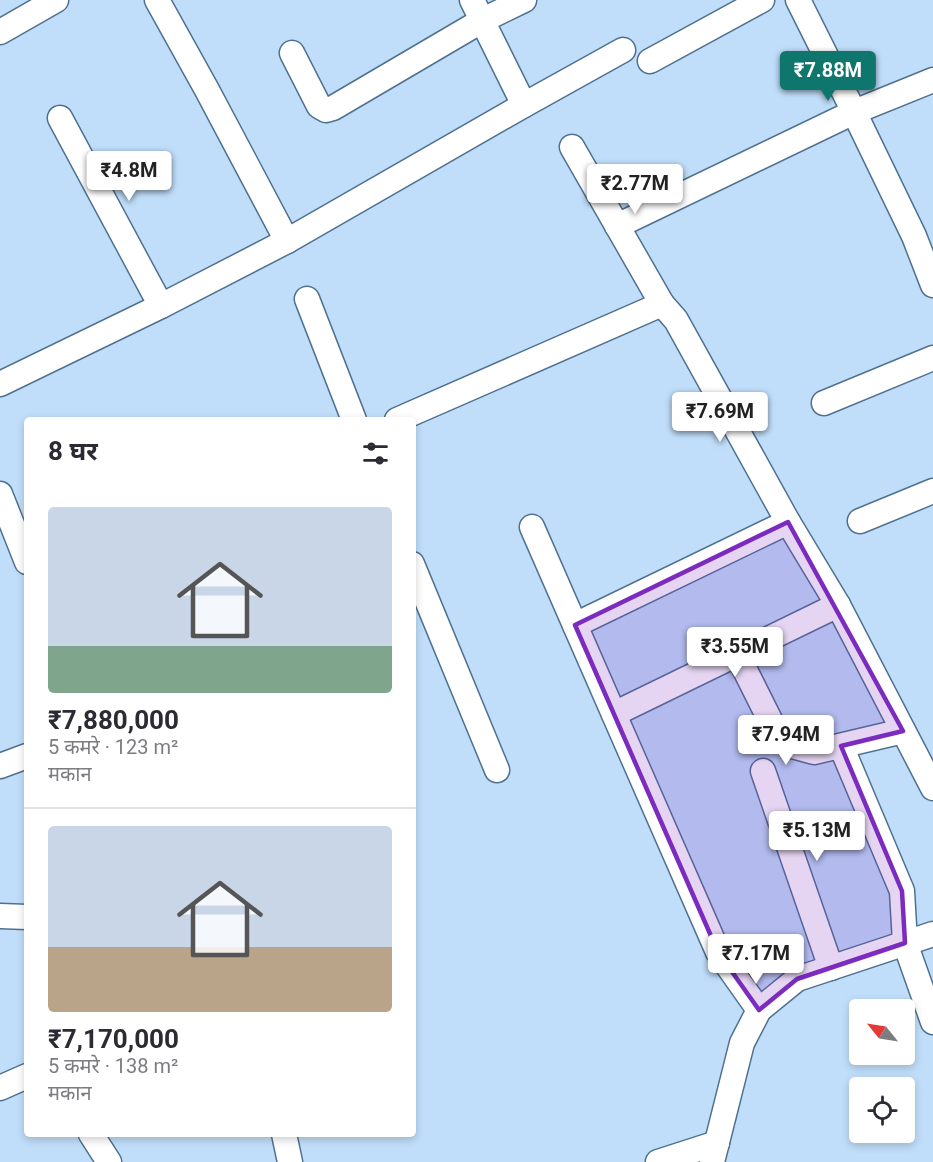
<!DOCTYPE html>
<html lang="hi">
<meta charset="utf-8">
<style>
:root{--surface:#fff;--page:#f7f7f7;--text:#2b2b33;--muted:#7c7c81;--line:#e1e1e2;--accent:#0f766e}
body{margin:0;font-family:Roboto,"Noto Sans Devanagari",sans-serif;background:var(--page);color:var(--text);height:100vh;display:flex;flex-direction:column;font-size:22px;white-space:nowrap}
*{box-sizing:border-box;margin:0}
p{font-size:20px;color:var(--muted)}
.icon{flex:none;width:33px;height:33px;fill:none;stroke:currentColor;stroke-width:2;stroke-linecap:round;stroke-linejoin:round}
.map{position:relative;flex:1;overflow:hidden}
.drawer{position:absolute;left:24px;top:417px;width:392px;height:720px;display:flex;flex-direction:column;background:var(--surface);border-radius:6px;box-shadow:0 3px 9px #0003}
.drawer>*{flex:none}
.needle{width:39px;rotate:300deg}
.fabs{position:absolute;left:849px;top:999px;display:grid;gap:12px}
.fabs a{display:grid;place-items:center;width:66px;height:66px;border-radius:6px;background:var(--surface);box-shadow:0 3px 9px #0003;font-size:30px}
.price{position:absolute;translate:-50% -51px;padding:0 14px;border-radius:6px;background:#fff;color:#222;font-size:20px;line-height:39px;filter:drop-shadow(0 2px 3px #0008)}
.price::after{content:'';position:absolute;left:50%;top:36px;width:18px;height:14px;margin-left:-9px;background:inherit;clip-path:polygon(0 0,100% 0,50% 100%)}
.price.current{background:var(--accent);color:#fff}
ul{padding:0;list-style:none}
li{display:grid;align-content:center;gap:12px;height:318px;padding:0 24px}
li+li{border-top:2px solid var(--line)}
li span{display:grid;place-items:center;height:186px;border-radius:6px;color:#555}
li>.icon{margin-inline-start:auto}
span .icon{width:108px;height:108px;fill:#fffc;stroke-width:1}
li b{font-size:26px}
h2{display:flex;justify-content:space-between;align-items:center;height:72px;padding:0 24px;font-size:26px}
.map>svg:first-child{display:block}
.lines{fill:none;stroke-linecap:round;stroke-linejoin:round}
.minor-casing{stroke:#4f7190;stroke-width:27}
.minor{stroke:#fff;stroke-width:24}
.marked{fill:#7b2cbf;fill-opacity:0.2;stroke:#7b2cbf;stroke-width:4.5;stroke-linejoin:round}
</style>
<div class="map">
<svg width="933" height="1162" viewBox="0 0 933 1162">
<rect width="100%" height="100%" fill="#c0defa"/>
<g class="lines">
<defs>
<g id="minor">
<polyline points="157,0 207,90 287,241"/>
<polyline points="472,0 524,105"/>
<polyline points="798,0 854,112 933,80"/>
<polyline points="0,32 56,0"/>
<polyline points="292,53 319,106 326,110 333,108 483,20 524,0"/>
<polyline points="650,61 762,0"/>
<polyline points="60,118 161,306"/>
<polyline points="572,147 662,304"/>
<polyline points="617,226 854,112 914,236 933,285"/>
<polyline points="307,299 354,420"/>
<polyline points="0,384 161,306 287,241 524,105 623,50"/>
<polyline points="824,403 933,358"/>
<polyline points="397,420 662,304 676,320 788,522 838,605 933,788"/>
<polyline points="0,494 27,562"/>
<polyline points="860,521 933,491"/>
<polyline points="532,527 718,952 759,1010"/>
<polyline points="412,564 497,770"/>
<polyline points="575,625 788,522"/>
<polyline points="737,654 774,728 792,746 814,752 903,731"/>
<polyline points="614,714 838,605"/>
<polyline points="841,746 902,891 905,943 933,1022"/>
<polyline points="0,766 27,756"/>
<polyline points="763,771 831,968"/>
<polyline points="0,916 27,917"/>
<polyline points="0,1088 27,1076"/>
<polyline points="91,1134 109,1162"/>
<polyline points="284,1134 290,1162"/>
<polyline points="658,1162 717,1143"/>
<polyline points="712,1162 742,1043 759,1010 797,979 933,934"/>
</g>
</defs>
<use href="#minor" class="minor-casing"/>
<use href="#minor" class="minor"/>
</g>
<path class="marked" d="M788 522 903 731 841 746 902 891 905 943 797 979 759 1010 718 952 575 625Z"/>
</svg>
<div class="fabs">
<a><svg class="needle" viewBox="-14 -14 28 28"><path d="M0-13l5 13h-10z" fill="#e53935"/><path d="M0 13l5-13h-10z" fill="#7c7c81"/></svg></a>
<a><svg class="icon" aria-label="locate" viewBox="0 0 24 24"><circle cx="12" cy="12" r="6"/><path d="M12 2v4M12 18v4M2 12h4M18 12h4"/></svg></a>
</div>
<b class="price current" style="left:828px;top:102px">₹7.88M</b>
<b class="price" style="left:129px;top:202px">₹4.8M</b>
<b class="price" style="left:635px;top:215px">₹2.77M</b>
<b class="price" style="left:720px;top:443px">₹7.69M</b>
<b class="price" style="left:735px;top:678px">₹3.55M</b>
<b class="price" style="left:786px;top:766px">₹7.94M</b>
<b class="price" style="left:817px;top:862px">₹5.13M</b>
<b class="price" style="left:756px;top:985px">₹7.17M</b>
<section class="drawer">
<h2>8 घर<svg class="icon" aria-label="filters" viewBox="0 0 24 24"><path d="M4 7h16M4 17h16"/><circle cx="9" cy="7" r="2"/><circle cx="15" cy="17" r="2"/></svg></h2>
<ul>
<li><span style="background:linear-gradient(#c9d6e8 75%,#7fa58c 0)"><svg class="icon" aria-label="home" viewBox="0 0 24 24"><path d="M3 11l9-7 9 7M6 9v11h12V9"/></svg></span><div><b>₹7,880,000</b><p>5 कमरे · 123 m²</p><p>मकान</p></div></li>
<li><span style="background:linear-gradient(#c9d6e8 65%,#b9a48a 0)"><svg class="icon" aria-label="home" viewBox="0 0 24 24"><path d="M3 11l9-7 9 7M6 9v11h12V9"/></svg></span><div><b>₹7,170,000</b><p>5 कमरे · 138 m²</p><p>मकान</p></div></li>
</ul>
</section>
</div>
